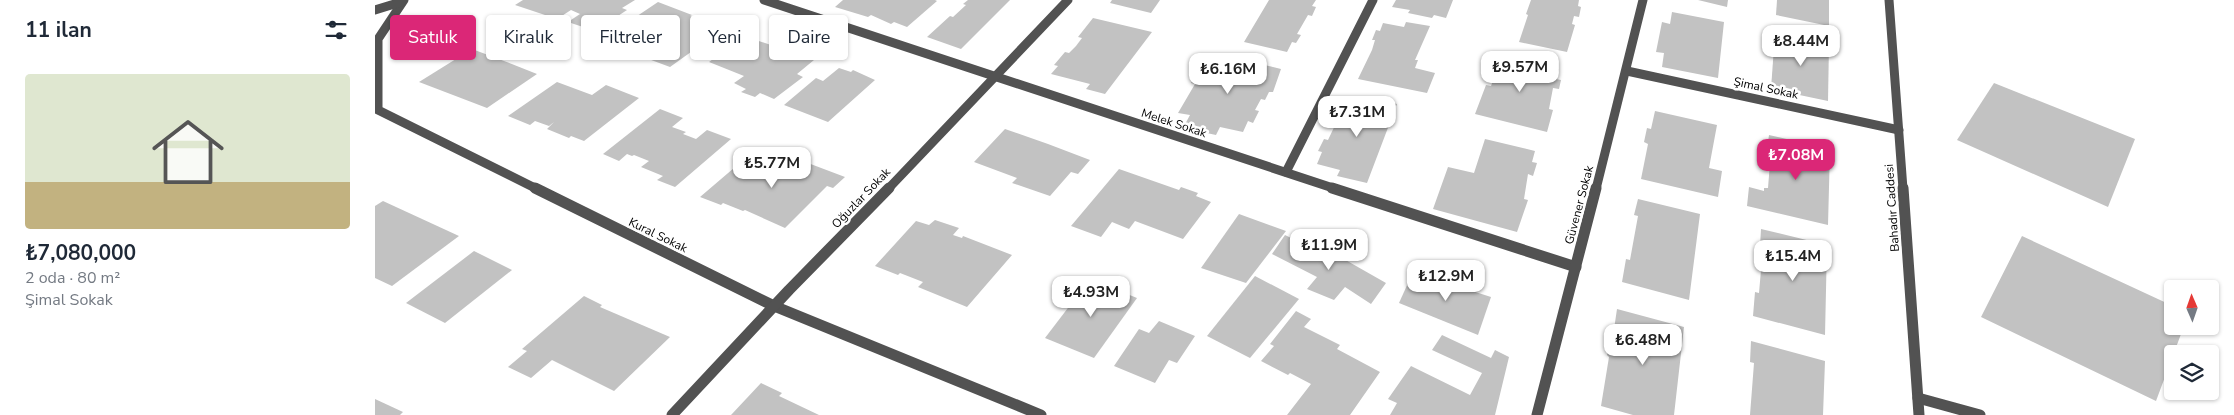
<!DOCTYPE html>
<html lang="tr">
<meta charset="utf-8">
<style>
:root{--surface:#fff;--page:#f6f6f7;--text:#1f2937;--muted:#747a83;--line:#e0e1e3;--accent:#db2777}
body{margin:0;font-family:"Nunito Sans",sans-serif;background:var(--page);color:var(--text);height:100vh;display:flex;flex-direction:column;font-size:19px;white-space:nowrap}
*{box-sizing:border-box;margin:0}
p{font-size:16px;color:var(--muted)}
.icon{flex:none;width:28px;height:28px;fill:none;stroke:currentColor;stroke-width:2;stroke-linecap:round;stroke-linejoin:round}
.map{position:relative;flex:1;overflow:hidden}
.details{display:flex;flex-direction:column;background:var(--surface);width:375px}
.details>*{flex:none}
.banner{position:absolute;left:15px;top:15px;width:475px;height:45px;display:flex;gap:10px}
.needle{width:32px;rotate:358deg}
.buttons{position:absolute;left:1789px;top:280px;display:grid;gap:10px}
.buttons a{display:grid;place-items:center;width:55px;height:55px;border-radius:5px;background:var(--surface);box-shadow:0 1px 4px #0004;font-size:25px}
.price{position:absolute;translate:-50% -42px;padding:0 11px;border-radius:10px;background:#fff;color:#222;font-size:16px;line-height:32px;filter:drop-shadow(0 1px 2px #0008)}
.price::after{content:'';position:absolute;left:50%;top:30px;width:15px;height:11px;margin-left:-8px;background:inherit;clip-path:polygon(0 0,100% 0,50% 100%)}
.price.current{background:var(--accent);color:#fff}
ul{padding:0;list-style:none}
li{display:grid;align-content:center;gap:10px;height:265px;padding:0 25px}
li+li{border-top:1px solid var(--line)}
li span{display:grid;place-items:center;height:155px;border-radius:5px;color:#555}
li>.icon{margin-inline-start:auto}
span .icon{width:90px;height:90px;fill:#fffc;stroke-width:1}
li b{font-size:21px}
h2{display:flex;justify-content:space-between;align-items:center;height:60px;padding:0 25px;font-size:21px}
.tag{padding:0 18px;border-radius:5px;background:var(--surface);box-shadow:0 1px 4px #0004;font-size:18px;line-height:45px}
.tag.current{background:var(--accent);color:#fff}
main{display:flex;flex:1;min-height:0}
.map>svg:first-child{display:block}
.building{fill:#c2c2c2}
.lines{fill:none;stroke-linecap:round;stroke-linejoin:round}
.minor-far1{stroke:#525252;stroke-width:9}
.minor{stroke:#525252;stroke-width:11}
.labels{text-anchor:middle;stroke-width:5;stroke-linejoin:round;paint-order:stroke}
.street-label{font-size:12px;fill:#000;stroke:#fff}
</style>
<main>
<section class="details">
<h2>11 ilan<svg class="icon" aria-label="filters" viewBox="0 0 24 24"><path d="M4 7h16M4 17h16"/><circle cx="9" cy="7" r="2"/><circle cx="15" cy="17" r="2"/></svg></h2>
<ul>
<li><span style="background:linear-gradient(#dfe7d0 70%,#c2b280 0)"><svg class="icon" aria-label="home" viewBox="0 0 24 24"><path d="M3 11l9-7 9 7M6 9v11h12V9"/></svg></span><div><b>₺7,080,000</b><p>2 oda · 80 m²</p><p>Şimal Sokak</p></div></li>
</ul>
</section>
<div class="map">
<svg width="1859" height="415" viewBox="0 0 1859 415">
<rect width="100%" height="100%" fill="#fff"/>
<g class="building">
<polygon points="148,0 260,0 247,8 252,10 220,31 193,22 205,14 196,10 182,19 140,5"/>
<polygon points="468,0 560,0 562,1 532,27 519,22 516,24 496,15 493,17 460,7"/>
<polygon points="593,0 635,0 586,49 552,37 575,16 578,17 591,5 588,4"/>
<polygon points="737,0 785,0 776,13 735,3"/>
<polygon points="894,0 941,0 937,6 941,7 937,16 933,15 922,34 926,35 921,43 917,42 912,52 869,42"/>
<polygon points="1021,0 1078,0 1071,18 1059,15 1057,18 1033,13 1035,10 1017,7"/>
<polygon points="1156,0 1204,0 1203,6 1206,7 1204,17 1199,16 1197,24 1200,25 1192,52 1144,42 1153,15 1151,14"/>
<polygon points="1323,0 1353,0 1352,7"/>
<polygon points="1402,0 1454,0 1454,26 1401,15"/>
<polygon points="283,2 317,15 315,16 348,29 295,67 225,41"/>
<polygon points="1297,12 1349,22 1343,78 1287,67 1289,53 1281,52 1287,22 1295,24"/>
<polygon points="718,18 777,32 730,94 711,89 715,84 676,74 683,66 679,65 690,52 694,53 701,46 707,38 703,37"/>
<polygon points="1031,22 1055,26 1040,60 1043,60 1040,68 1060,73 1052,93 983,79 997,50 1000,40 997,40 1001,30 1005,31 1008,23 1029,27"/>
<polygon points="1400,33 1454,44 1453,101 1396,89"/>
<polygon points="369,36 405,48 439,60 422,74 428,77 399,99 385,93 380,97 366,92 371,89 359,83 369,76 334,62"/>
<polygon points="97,49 129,61 162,74 112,108 44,82"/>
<polygon points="1128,53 1154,58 1153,62 1184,69 1181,79 1186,80 1184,89 1178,88 1174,109 1178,110 1172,132 1100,114 1111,85 1116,86"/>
<polygon points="856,57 906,69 898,92 894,92 890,100 886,99 880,110 884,111 878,123 873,121 868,132 845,127 841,135 808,128 815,115 803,113 820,84 816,83 825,66 828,67 831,60 852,64"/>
<polygon points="464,68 476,72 478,70 500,80 453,122 409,105 441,78 448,81"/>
<polygon points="182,82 217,95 231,85 264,98 209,141 196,136 194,138 172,129 179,122 174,126 160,121 155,125 133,116"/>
<polygon points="1619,83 1760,139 1733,207 1582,140"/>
<polygon points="994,97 1022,104 992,183 962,176 965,170 942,164 947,152 943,151 949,139 953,140 973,98 992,102"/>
<polygon points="285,109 308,118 297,127 311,132 308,134 321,139 332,130 356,139 300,187 282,180 288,176 266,167 274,161 259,155 257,156 252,154 244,161 228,154"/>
<polygon points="1280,111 1342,125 1334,168 1347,171 1343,197 1266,179 1273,144 1269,142 1272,128 1276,129"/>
<polygon points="630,129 673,144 715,160 703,174 696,172 675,196 637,183 642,178 599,162"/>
<polygon points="1394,135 1455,149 1453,225 1372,206 1374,187 1389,191 1389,188 1393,188 1396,150 1392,149"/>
<polygon points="1110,139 1160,151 1157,162 1162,163 1158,176 1153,174 1149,199 1153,200 1142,232 1058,209 1073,167 1099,173"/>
<polygon points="373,156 414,170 425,160 470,177 458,188 452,186 410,228 370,210 368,211 348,203 346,205 325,197"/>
<polygon points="744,169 804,190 806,187 823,193 821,196 836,202 808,239 760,221 754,229 737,222 726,237 696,226"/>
<polygon points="1263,199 1325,214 1314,300 1247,282 1251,259 1255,260 1263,216 1259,215"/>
<polygon points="8,201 84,236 17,286 0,278 0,206"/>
<polygon points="864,214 911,231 871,283 826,268"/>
<polygon points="560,220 584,228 578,235 587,238 588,236 637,255 592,307 543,287 548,282 525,273 523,275 500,266 541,221 554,225"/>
<polygon points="1386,229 1452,245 1450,335 1378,316 1380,292 1384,293 1388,247 1385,246"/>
<polygon points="910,235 956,258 960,254 1011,283 996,304 970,287 959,300 932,289 942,277 897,254"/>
<polygon points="1647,236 1798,306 1798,326 1809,326 1781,401 1606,317"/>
<polygon points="99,251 137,270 70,323 31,303"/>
<polygon points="1038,272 1116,297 1103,335 1024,303"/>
<polygon points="880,276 924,299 875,358 832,336"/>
<polygon points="715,279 762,298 719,358 670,338"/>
<polygon points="209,296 227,305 225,307 295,337 239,391 177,360 156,378 133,367 152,351 147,349"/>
<polygon points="1242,309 1309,327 1299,415 1258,415 1226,406 1234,357 1232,355 1236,336 1238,336"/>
<polygon points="921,311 936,319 929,327 965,345 962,349 1005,372 975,415 912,415 936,384 915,373 913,375 886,361 899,346 895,344"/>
<polygon points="784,321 820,336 802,363 794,360 780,383 739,366 764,329 774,333"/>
<polygon points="1067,335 1116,358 1120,350 1134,357 1120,415 1015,415 1022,403 1013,399 1036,366 1095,395 1107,373 1057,350"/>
<polygon points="1376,341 1450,361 1448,415 1375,415 1379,363 1375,362"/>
<polygon points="386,383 407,393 404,396 444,415 356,415"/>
<polygon points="0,399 28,412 25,415 0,415"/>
</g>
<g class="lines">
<g class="minor-far1">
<polyline points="29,0 3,39 3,110 162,189"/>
<polyline points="389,0 961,189"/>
<polyline points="1514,0 1528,189"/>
<polyline points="0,10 26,2"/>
<polyline points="1252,71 1524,130"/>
<polyline points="911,172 998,0"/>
<polyline points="513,189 693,0"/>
<polyline points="1221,189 1268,0"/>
</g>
<g class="minor">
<polyline points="160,188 399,306 666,415"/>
<polyline points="957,188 1201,267"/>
<polyline points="1528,188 1544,415"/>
<polyline points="1543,398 1605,415"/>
<polyline points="297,415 414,290 514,188"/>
<polyline points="1162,415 1221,188"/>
</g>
</g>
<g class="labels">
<g class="street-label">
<text transform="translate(1391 88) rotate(12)" y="4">Şimal Sokak</text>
<text transform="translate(799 123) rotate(18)" y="4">Melek Sokak</text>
<text transform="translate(486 198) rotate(-46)" y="4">Oğuzlar Sokak</text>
<text transform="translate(1204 205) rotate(-75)" y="4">Güvener Sokak</text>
<text transform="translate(1517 208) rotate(-94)" y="4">Bahadır Caddesi</text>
<text transform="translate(283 235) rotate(26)" y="4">Kural Sokak</text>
</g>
</g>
</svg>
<div class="buttons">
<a><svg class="needle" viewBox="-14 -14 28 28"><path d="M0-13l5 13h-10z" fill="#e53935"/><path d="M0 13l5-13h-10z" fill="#747a83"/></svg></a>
<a><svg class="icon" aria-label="layers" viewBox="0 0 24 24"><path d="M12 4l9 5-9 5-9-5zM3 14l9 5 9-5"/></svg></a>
</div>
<b class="price" style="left:1426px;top:67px">₺8.44M</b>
<b class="price" style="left:1145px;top:93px">₺9.57M</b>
<b class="price" style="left:853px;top:95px">₺6.16M</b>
<b class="price" style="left:982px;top:138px">₺7.31M</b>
<b class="price current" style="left:1421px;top:181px">₺7.08M</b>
<b class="price" style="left:397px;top:189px">₺5.77M</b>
<b class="price" style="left:954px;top:271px">₺11.9M</b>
<b class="price" style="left:1418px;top:282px">₺15.4M</b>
<b class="price" style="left:1071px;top:302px">₺12.9M</b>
<b class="price" style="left:716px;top:318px">₺4.93M</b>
<b class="price" style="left:1268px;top:366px">₺6.48M</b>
<div class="banner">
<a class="tag current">Satılık</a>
<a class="tag">Kiralık</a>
<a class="tag">Filtreler</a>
<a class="tag">Yeni</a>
<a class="tag">Daire</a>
</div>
</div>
</main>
